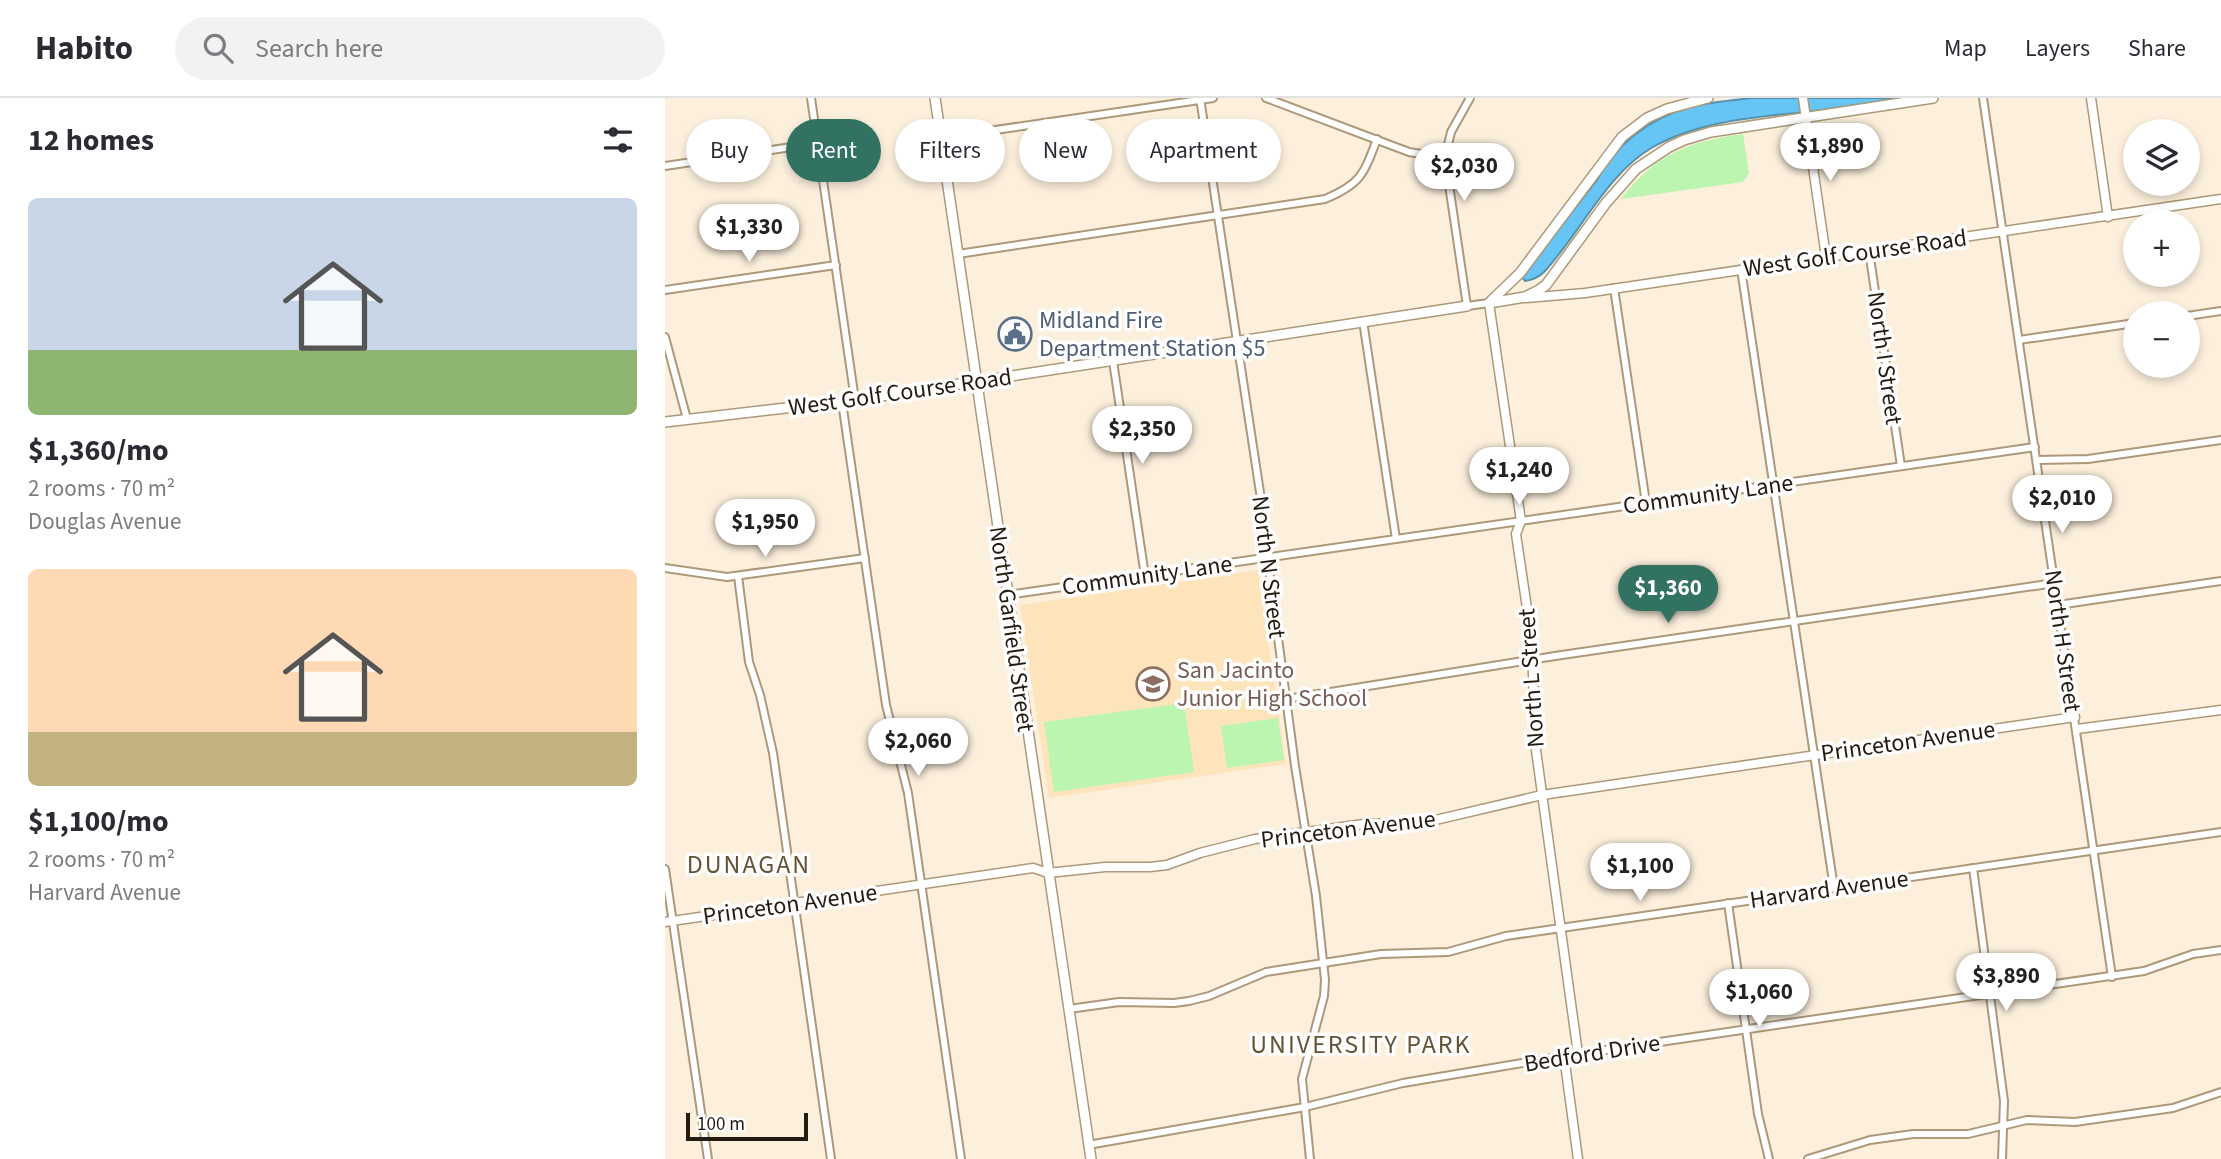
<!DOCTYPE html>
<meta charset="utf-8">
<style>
:root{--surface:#fff;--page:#f2f2f3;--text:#2b2b33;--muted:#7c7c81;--line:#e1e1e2;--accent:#317261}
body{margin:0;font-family:"Source Sans 3",sans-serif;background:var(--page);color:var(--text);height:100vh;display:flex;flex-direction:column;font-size:26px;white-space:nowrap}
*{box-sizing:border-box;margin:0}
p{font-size:23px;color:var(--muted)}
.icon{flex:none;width:38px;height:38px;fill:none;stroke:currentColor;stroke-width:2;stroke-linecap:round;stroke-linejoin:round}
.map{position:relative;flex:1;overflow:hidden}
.panel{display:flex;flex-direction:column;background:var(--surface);width:665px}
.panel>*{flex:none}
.guide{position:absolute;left:21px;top:21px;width:665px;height:63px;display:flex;gap:14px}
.buttons{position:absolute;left:1458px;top:21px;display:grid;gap:14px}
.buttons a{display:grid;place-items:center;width:77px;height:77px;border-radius:50%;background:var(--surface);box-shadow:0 4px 10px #0003;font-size:35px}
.scale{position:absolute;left:21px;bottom:18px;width:122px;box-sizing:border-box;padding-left:7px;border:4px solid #231b0f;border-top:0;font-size:19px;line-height:24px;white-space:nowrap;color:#231b0f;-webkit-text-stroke:5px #fefefe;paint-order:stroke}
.price{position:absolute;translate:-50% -60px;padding:0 16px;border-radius:24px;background:#fff;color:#222;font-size:23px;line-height:46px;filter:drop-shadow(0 2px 4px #0008)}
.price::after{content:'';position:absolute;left:50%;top:42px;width:21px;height:16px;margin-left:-10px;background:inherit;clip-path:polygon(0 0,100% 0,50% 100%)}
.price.current{background:var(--accent);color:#fff}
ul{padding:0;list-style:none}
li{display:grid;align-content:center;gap:14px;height:371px;padding:0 28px}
li span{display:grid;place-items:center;height:217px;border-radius:10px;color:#555}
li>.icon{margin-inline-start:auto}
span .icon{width:126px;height:126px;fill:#fffc;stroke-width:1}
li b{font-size:30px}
h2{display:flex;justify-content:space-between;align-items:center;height:84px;padding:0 28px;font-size:30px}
.chip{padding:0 24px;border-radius:32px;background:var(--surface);box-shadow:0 4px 10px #0003;font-size:24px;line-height:63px}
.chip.current{background:var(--accent);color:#fff}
header{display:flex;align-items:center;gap:42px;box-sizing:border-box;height:98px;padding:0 35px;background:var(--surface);border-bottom:2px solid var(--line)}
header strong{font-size:33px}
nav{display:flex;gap:38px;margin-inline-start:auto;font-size:24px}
.search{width:490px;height:63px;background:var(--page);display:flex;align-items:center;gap:18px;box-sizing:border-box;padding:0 24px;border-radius:38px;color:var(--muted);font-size:26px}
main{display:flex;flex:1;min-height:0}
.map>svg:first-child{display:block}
.built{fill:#fde4bb}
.green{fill:#bbf5b0}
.water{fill:#66c5f5;stroke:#5292b0;stroke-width:2}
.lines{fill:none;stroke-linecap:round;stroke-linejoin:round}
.minor-casing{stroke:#ad9979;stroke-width:10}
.tertiary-casing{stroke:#ad9979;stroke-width:11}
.secondary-casing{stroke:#ad9979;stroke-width:12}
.minor{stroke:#fff;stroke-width:6}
.tertiary{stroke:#fff;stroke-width:8}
.secondary{stroke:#fff;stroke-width:9}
.labels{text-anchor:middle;stroke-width:7;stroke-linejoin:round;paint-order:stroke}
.street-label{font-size:24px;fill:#231b0f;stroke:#fefefe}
.service-label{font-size:24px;fill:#4e5e75;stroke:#fefefe;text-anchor:start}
.education-label{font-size:24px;fill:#785e54;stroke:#fefefe;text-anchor:start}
.neighbourhood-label{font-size:26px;letter-spacing:2px;fill:#655336;stroke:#fefefe}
</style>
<header>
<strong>Habito</strong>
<div class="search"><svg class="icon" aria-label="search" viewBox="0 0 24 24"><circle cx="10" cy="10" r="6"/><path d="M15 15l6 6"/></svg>Search here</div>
<nav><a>Map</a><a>Layers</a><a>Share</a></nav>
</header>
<main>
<section class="panel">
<h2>12 homes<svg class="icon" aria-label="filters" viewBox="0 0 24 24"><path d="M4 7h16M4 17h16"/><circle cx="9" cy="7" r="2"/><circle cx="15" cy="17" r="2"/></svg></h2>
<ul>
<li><span style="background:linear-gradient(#c9d6e8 70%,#8fb573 0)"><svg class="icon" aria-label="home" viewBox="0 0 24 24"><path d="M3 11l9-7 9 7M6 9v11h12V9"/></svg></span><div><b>$1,360/mo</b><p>2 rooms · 70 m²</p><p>Douglas Avenue</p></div></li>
<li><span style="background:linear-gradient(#ffd9b3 75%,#c2b280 0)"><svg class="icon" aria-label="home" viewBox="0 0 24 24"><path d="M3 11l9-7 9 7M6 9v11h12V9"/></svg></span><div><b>$1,100/mo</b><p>2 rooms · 70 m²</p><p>Harvard Avenue</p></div></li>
</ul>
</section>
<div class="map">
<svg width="1556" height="1061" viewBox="0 0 1556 1061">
<rect width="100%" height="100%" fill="#fcefdc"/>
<polygon class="built" points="593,472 621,666 384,700 355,507"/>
<g class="green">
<path d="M1078 36 1084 75 1078 84 956 101C991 55 1023 44 1078 36Z"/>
<polygon points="519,605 529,674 389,694 379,624"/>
<polygon points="613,620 619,662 562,670 556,628"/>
</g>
<path class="water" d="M1086 0H1240C1209 4 1179 9 1149 13 1095 19 1036 22 988 49 942 75 914 137 879 174 874 179 867 182 860 183L857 179 861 172 932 82C949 48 985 20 1022 10 1042 4 1065 3 1086 0Z"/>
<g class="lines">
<defs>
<g id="minor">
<polyline points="146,0 190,302"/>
<polyline points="535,0 603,447 604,472 630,668 651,798 660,882 659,898 637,981 645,1061"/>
<polyline points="601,0 744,54 780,60"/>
<polyline points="805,0 786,34 780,60 802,208 824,205"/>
<polyline points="1318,0 1447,879"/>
<polyline points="276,40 548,0"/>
<polygon points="790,53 823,55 827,57 828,66 819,70 791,69 780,60"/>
<polyline points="0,68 153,45"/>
<polyline points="1204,153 1236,368"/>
<path d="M293 156 660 101C696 86 699 76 712 41"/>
<polyline points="1076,171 1169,790"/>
<polyline points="949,190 981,405"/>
<polyline points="0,192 171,167"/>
<polyline points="1522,218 1556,213"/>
<polyline points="698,223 731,441"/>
<polyline points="0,239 22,321"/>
<polyline points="1354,242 1470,225"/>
<polyline points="448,263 480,478"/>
<polyline points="177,304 221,607 243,695 296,1061"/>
<polyline points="1372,362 1423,361 1556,342"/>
<polyline points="0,470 62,479 200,460"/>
<polyline points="73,478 84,564 95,597 108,655 166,1061"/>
<polyline points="342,497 1370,349"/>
<polyline points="1393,507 1556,483"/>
<polyline points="622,601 890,558 1390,485"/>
<polyline points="1308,770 1339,1003 1337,1061"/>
<polyline points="0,771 43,1061"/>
<polyline points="1063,805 1093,1016 1104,1061"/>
<polyline points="404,911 454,904 509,905 524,903 544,898 601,874 716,856 783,854 841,838 1556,734"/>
<polyline points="423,1047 640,1009 738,985 899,958 1479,873 1528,856 1556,852"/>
<polyline points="1143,1061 1205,1042 1248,1036 1303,1036 1362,1022 1410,1024 1508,1010 1556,994"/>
</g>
<g id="tertiary">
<polyline points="1138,0 1161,159"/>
<polyline points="1426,0 1443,119"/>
<polyline points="861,200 920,195 1556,101"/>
<polyline points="828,204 824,205 856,423 851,436 867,544 870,645 913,956"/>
<polyline points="1412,631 1556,612"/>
<polyline points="0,824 368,770 383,775 440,769 485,769 502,767 535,755 590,741 699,726 762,724 877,697 1410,619"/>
<polyline points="899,958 913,1061"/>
</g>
<g id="secondary">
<polyline points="270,0 426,1061"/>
<polyline points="826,203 855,175 957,39 982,20 1002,11 1043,0"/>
<polyline points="824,205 860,199 874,192 881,187 941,105 971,71 1004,49 1019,42 1046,34 1268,0"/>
<polyline points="0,324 190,302 802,208"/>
</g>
</defs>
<use href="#minor" class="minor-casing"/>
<use href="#tertiary" class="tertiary-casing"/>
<use href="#secondary" class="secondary-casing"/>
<use href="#minor" class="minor"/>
<use href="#tertiary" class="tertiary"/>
<use href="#secondary" class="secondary"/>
</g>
<defs>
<symbol id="civic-ring" viewBox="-11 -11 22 22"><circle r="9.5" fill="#fefefe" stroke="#5c6f8a" stroke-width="1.5"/><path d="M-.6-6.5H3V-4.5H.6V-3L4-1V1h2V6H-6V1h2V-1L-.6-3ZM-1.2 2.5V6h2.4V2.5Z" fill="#5c6f8a"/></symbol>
<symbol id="school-ring" viewBox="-11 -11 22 22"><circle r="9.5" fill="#fefefe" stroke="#8d6e63" stroke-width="1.5"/><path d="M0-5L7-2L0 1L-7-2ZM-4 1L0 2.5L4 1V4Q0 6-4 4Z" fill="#8d6e63"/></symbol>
</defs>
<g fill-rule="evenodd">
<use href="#civic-ring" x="331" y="217" width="38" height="38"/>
<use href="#school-ring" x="469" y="567" width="38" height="38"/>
</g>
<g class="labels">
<g class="street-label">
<text transform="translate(1190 155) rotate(-8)" y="8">West Golf Course Road</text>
<text transform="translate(1220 260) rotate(82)" y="8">North I Street</text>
<text transform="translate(235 294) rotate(-8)" y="8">West Golf Course Road</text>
<text transform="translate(1043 396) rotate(-8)" y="8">Community Lane</text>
<text transform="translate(604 469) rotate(83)" y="8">North N Street</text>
<text transform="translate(482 477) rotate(-8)" y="8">Community Lane</text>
<text transform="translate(347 531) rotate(82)" y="8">North Garfield Street</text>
<text transform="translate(1398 543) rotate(82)" y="8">North H Street</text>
<text transform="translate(866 580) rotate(-94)" y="8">North L Street</text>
<text transform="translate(1243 643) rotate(-8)" y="8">Princeton Avenue</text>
<text transform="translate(683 731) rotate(-7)" y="8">Princeton Avenue</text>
<text transform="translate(1164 791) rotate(-8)" y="8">Harvard Avenue</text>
<text transform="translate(125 806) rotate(-8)" y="8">Princeton Avenue</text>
<text transform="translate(927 955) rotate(-9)" y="8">Bedford Drive</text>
</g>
<g class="service-label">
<text x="374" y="230">Midland Fire<tspan x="374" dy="28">Department Station $5</tspan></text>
</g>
<g class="education-label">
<text x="512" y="580">San Jacinto<tspan x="512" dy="28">Junior High School</tspan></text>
</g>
<g class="neighbourhood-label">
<text x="84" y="775">DUNAGAN</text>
<text x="696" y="955">UNIVERSITY PARK</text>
</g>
</g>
</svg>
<div class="buttons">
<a><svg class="icon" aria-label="layers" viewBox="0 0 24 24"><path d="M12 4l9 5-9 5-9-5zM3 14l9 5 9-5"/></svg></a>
<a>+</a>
<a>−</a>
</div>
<div class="scale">100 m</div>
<b class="price" style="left:1165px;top:85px">$1,890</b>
<b class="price" style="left:799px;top:105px">$2,030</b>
<b class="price" style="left:84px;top:166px">$1,330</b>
<b class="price" style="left:477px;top:368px">$2,350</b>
<b class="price" style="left:854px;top:409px">$1,240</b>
<b class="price" style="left:1397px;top:437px">$2,010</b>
<b class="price" style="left:100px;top:461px">$1,950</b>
<b class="price current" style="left:1003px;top:527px">$1,360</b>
<b class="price" style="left:253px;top:680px">$2,060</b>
<b class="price" style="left:975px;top:805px">$1,100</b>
<b class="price" style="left:1341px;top:915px">$3,890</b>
<b class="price" style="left:1094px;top:931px">$1,060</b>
<div class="guide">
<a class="chip">Buy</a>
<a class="chip current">Rent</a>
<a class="chip">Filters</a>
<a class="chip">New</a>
<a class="chip">Apartment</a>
</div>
</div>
</main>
